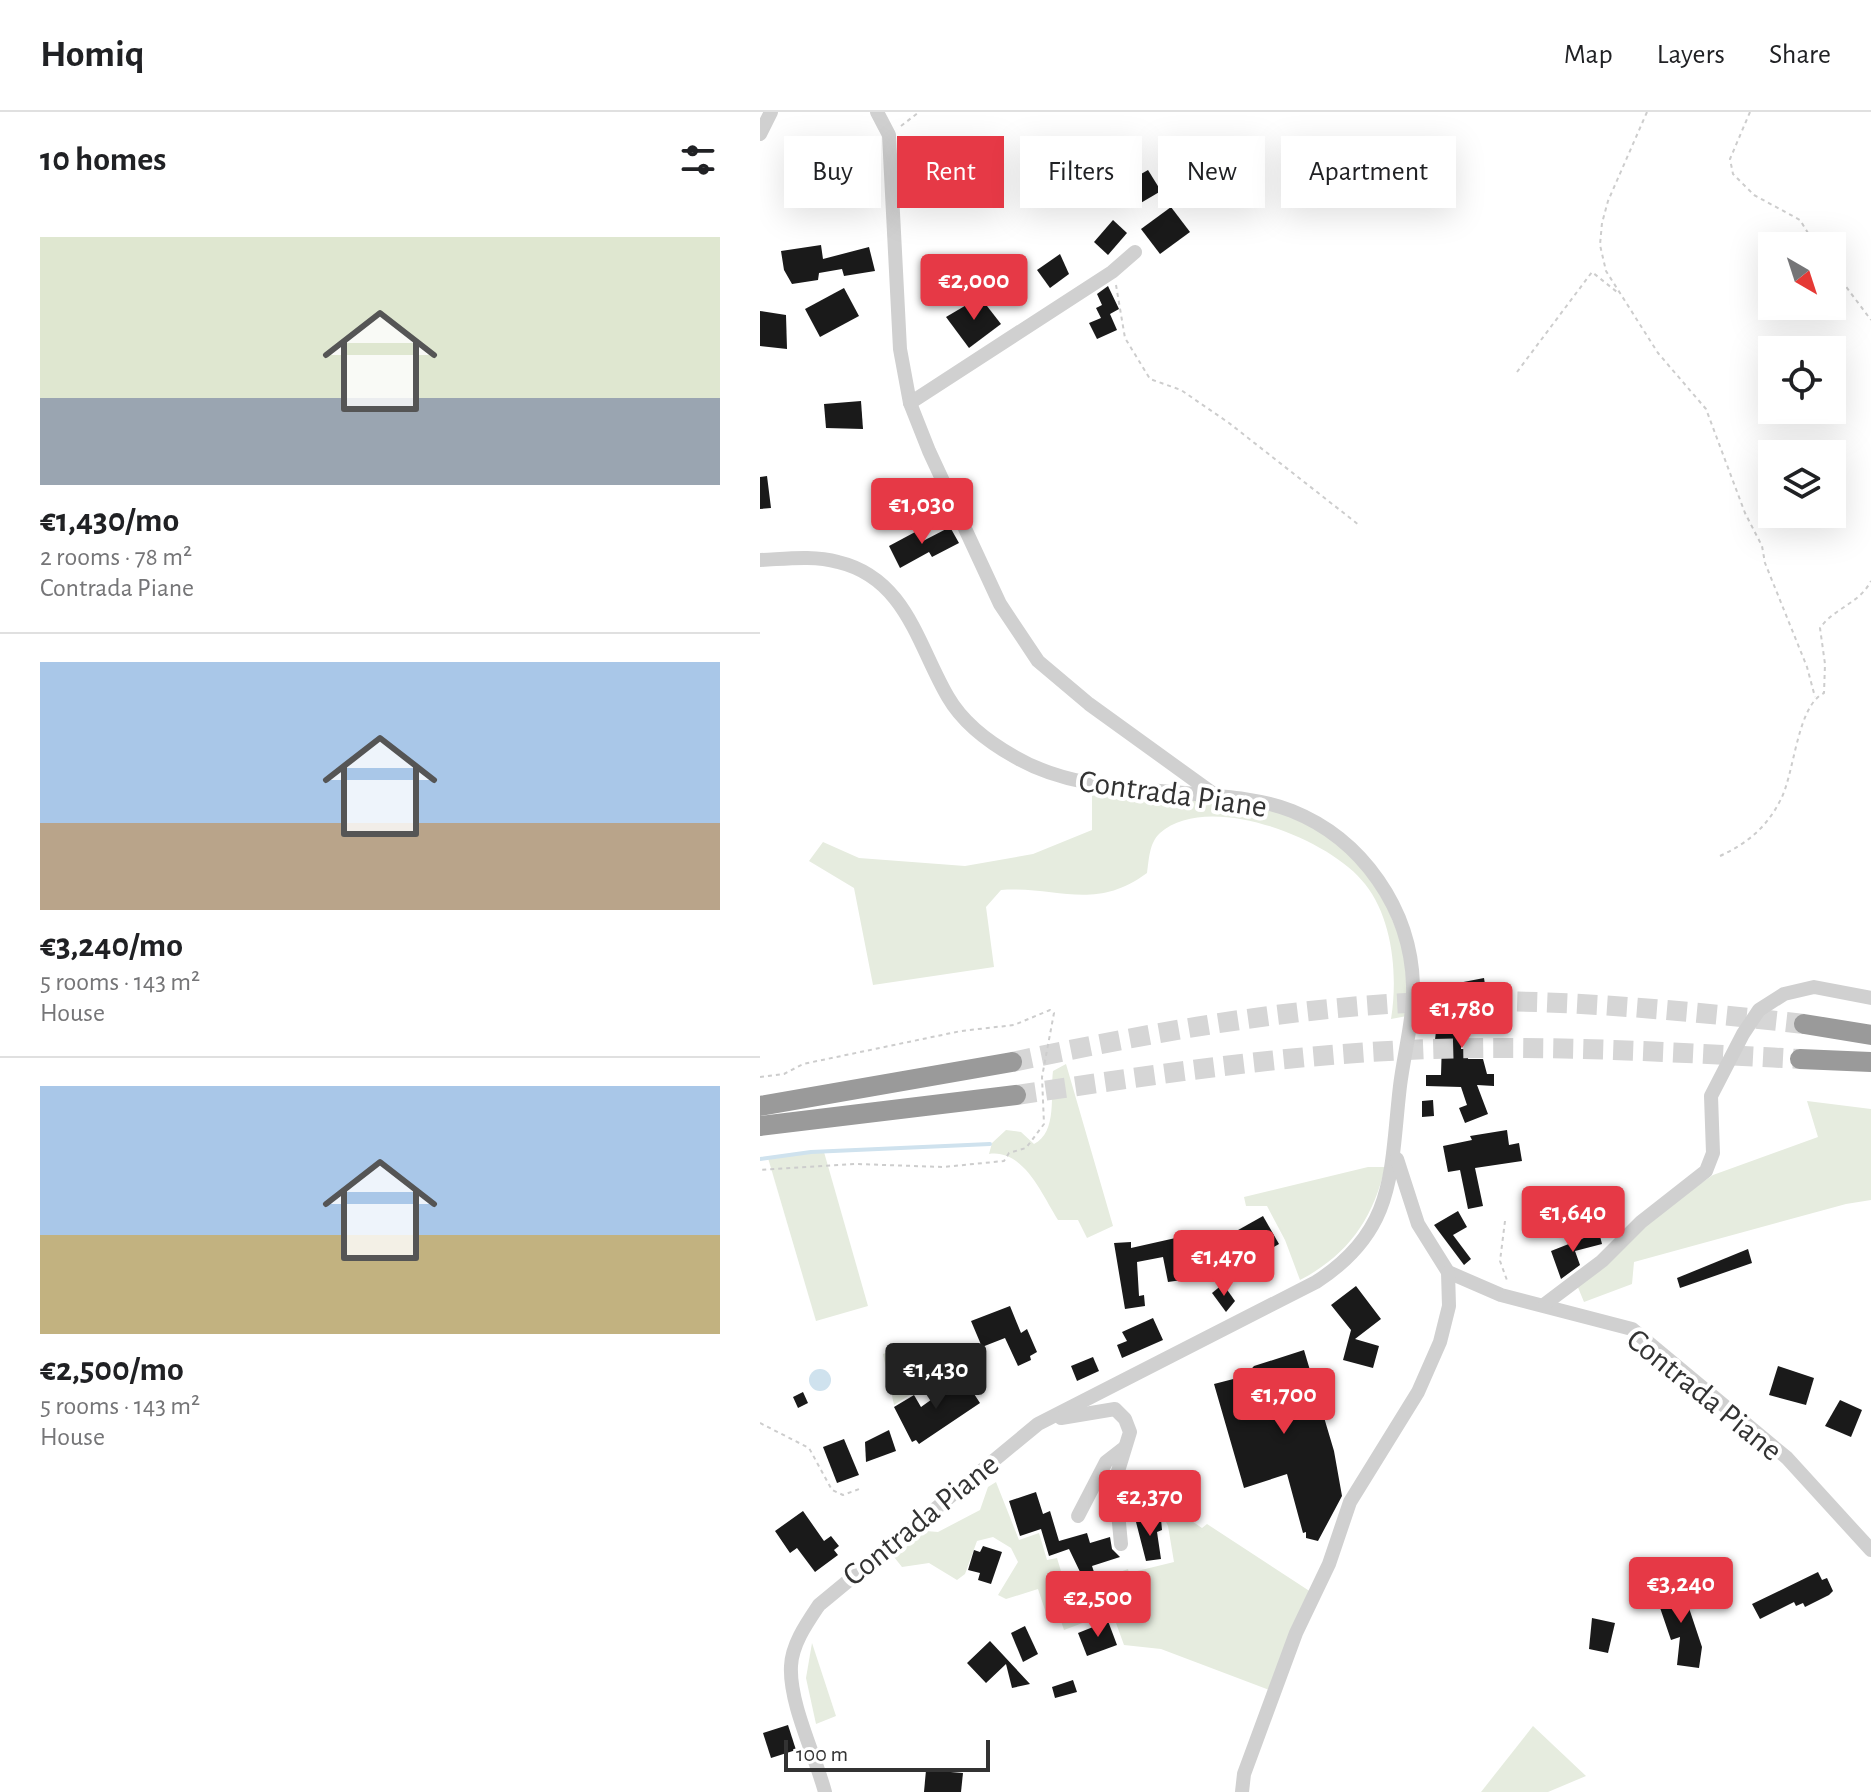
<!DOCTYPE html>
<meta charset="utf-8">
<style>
:root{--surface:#fff;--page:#f6f6f6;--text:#202124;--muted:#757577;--line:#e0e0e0;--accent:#e63946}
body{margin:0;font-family:"Alegreya Sans",sans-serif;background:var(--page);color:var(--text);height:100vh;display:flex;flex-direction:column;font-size:30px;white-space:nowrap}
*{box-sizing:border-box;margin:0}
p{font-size:26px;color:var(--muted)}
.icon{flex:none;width:44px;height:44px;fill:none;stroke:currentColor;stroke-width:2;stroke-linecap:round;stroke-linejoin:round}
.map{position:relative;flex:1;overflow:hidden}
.drawer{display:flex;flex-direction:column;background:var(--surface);width:760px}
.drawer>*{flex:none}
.banner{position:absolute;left:24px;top:24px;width:760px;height:72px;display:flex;gap:16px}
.needle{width:52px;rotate:141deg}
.buttons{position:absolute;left:998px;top:120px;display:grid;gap:16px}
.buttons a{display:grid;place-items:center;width:88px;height:88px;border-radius:0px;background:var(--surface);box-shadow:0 8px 32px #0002;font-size:40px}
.scale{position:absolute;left:24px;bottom:20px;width:206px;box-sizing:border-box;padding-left:8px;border:4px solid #333;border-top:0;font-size:22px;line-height:28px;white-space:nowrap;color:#333;-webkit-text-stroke:6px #fff;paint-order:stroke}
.price{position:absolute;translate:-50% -68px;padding:0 18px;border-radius:8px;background:var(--accent);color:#fff;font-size:26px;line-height:52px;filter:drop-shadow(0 2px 4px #0008)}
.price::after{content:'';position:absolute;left:50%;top:48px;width:24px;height:18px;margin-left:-12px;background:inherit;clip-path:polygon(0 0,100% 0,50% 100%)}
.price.current{background:#222;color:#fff}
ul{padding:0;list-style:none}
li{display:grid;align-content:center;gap:16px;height:424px;padding:0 40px}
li+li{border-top:2px solid var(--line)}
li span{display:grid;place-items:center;height:248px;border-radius:0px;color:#555}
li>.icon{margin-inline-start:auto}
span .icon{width:144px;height:144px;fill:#fffc;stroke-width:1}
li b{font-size:34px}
h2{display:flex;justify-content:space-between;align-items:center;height:96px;padding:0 40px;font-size:34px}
.chip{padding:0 28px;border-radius:0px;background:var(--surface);box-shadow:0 8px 32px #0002;font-size:28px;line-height:72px}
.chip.current{background:var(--accent);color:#fff}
header{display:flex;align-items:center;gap:48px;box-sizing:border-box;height:112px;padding:0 40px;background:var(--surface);border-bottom:2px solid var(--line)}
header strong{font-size:38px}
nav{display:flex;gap:44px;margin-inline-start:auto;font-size:28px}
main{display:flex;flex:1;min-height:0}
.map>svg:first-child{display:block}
.green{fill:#e6ecdf}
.water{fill:#cfe2ee}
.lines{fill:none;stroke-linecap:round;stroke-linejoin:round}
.stream{stroke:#cfe2ee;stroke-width:4}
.building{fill:#1a1a1a}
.highway-tunnel{stroke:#d6d6d6;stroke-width:20;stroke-dasharray:20 10;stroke-linecap:butt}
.path{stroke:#cdcdcd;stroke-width:2;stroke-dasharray:4 4;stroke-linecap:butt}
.minor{stroke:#d0d0d0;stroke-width:14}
.highway{stroke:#9a9a9a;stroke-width:20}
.labels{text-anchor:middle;stroke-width:8;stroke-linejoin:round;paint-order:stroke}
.street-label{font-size:32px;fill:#333;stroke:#fff}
</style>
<header>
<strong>Homiq</strong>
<nav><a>Map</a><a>Layers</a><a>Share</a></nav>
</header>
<main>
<section class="drawer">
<h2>10 homes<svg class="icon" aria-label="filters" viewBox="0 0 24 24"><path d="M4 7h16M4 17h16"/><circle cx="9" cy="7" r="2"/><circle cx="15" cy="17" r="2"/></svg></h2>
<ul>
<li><span style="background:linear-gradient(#dfe7d0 65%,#9aa5b1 0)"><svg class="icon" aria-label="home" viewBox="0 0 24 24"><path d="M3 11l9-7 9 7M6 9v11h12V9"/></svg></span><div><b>€1,430/mo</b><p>2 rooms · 78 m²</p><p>Contrada Piane</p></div></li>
<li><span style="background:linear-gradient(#a9c7e8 65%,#b9a48a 0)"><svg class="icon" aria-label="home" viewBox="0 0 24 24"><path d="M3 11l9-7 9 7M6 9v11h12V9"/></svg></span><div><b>€3,240/mo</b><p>5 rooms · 143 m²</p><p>House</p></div></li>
<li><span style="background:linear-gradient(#a9c7e8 60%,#c2b280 0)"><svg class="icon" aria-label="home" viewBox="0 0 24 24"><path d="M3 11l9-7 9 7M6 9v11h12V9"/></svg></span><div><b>€2,500/mo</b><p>5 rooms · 143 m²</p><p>House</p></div></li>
</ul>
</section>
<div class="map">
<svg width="1111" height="1680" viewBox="0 0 1111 1680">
<rect width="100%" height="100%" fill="#fff"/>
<g class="green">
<path d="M332 681 466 690 526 700 572 725 619 775 649 849 647 904 631 907C638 864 633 807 605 772 571 727 448 678 400 721 389 731 389 748 387 761 334 800 298 774 241 778L226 795 234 855 113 873 94 776 49 749 63 730 99 746 205 754 273 742 332 718Z"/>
<path d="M306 952 353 1114 327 1126 318 1108H298C282 1083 264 1037 229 1042L232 1031 246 1018 261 1020 274 1032C298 1020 290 981 293 959Z"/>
<polygon points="1047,989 1111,997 1111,1088 1086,1092 874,1150 872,1172 824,1190 817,1173 901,1099 953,1063 1058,1025"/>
<polygon points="64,1040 108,1194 56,1209 8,1046"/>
<path d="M608 1055H625C613 1107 588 1143 540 1168L525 1128 507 1094H486L484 1085Z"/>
<polygon points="152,1231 169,1271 134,1293 123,1242"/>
<polygon points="367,1365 442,1416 447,1412 551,1480 512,1579 401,1537 364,1533 352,1500 304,1518 298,1500 287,1504 278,1477 246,1487 238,1483 258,1450 251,1436 233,1425 217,1429 205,1462 197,1468 169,1451 142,1455 134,1445 166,1419 178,1420 220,1398 228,1375 236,1370 259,1428 279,1421 287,1448 297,1446 307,1479 368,1457 369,1461 414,1450 408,1414 400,1398 367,1402"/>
<polygon points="52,1531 76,1604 56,1612 46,1566"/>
<polygon points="773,1614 826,1664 788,1680 721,1680"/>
</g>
<circle class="water" cx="60" cy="1268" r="11"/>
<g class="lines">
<polyline class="stream" points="0,1047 51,1040 230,1032"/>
</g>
<g class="building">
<polygon points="388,58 401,79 379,92 367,70"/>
<polygon points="411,95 430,120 400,142 381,117"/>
<polygon points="353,108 367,121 348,143 334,130"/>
<polygon points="61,133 63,147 109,135 115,159 84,164 82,157 59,161 58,168 32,172 24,158 21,139"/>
<polygon points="300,142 309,162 290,176 277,158"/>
<polygon points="348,174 359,197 350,202 357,218 337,227 329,211 341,206 336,196 342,193 337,182"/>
<polygon points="84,176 99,204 60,225 45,197"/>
<polygon points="220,185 241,212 209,236 186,205"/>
<polygon points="0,199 26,203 27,237 0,234"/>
<polygon points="101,289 103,317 66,316 64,292"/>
<polygon points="7,364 11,396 0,397 0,365"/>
<polygon points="190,415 199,431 172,445 169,440 140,456 129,434 157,419 163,429"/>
<polygon points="724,866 728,891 704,897 701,937 709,937 708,947 723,947 727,962 734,962 734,974 717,973 728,1002 705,1011 699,996 707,993 701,975 666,974 666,963 681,963 682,929 675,928 678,901 693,902 688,873"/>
<polygon points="673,988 674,1004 662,1005 662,989"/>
<polygon points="747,1018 749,1033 759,1031 762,1049 715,1056 723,1094 708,1097 700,1058 688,1060 683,1034 712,1028 710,1024"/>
<polygon points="698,1099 707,1115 693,1123 711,1147 704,1153 674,1113"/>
<polygon points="503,1104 519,1132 487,1151 471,1122"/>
<polygon points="839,1120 842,1132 815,1139 820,1153 801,1167 791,1139"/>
<polygon points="420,1125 429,1167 408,1170 403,1145 377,1150 379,1184 384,1183 385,1194 365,1197 354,1131 371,1130 371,1136"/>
<polygon points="988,1137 992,1151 920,1176 917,1166"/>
<polygon points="463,1172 475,1189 466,1200 452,1181"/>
<polygon points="596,1174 621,1207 595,1227 619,1234 613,1256 583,1248 591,1218 571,1193"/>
<polygon points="250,1194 261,1221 267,1217 277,1240 270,1244 271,1248 258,1254 245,1226 222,1235 211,1209"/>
<polygon points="393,1206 403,1228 362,1246 357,1233 367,1229 362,1220"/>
<polygon points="544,1238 574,1339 582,1384 558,1429 546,1426 546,1420 543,1421 527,1362 484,1376 454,1272 485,1264 494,1254"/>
<polygon points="333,1245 339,1259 317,1269 311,1254"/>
<polygon points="1018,1254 1054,1266 1046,1293 1009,1283"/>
<polygon points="203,1265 220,1291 159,1332 156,1328 152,1330 134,1295 154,1283 161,1295"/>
<polygon points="43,1280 48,1291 38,1296 33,1285"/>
<polygon points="1080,1288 1102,1298 1091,1325 1065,1314"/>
<polygon points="129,1318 136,1339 106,1350 105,1330"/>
<polygon points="84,1327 99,1363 77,1371 63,1335"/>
<polygon points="276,1380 283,1402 290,1399 299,1429 327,1421 330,1431 350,1425 352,1437 360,1445 332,1454 334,1460 322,1464 309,1437 289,1444 281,1417 260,1424 249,1389"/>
<polygon points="43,1399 64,1429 71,1424 79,1434 74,1438 78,1443 55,1460 37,1436 30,1441 15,1419"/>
<polygon points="401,1407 402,1418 397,1420 401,1447 386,1449 376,1410"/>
<polygon points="223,1434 242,1440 231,1472 218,1468 220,1461 208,1458 214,1438 220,1440"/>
<polygon points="1058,1460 1062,1468 1067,1466 1073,1479 1069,1483 1045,1495 1043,1491 1036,1494 1034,1490 1000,1507 992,1492"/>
<polygon points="921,1472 942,1535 939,1556 917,1553 920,1525 911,1528 895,1481"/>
<polygon points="832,1506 855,1511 848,1541 829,1537"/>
<polygon points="348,1509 357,1533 327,1544 318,1521"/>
<polygon points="265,1514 278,1542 263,1550 251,1521"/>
<polygon points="230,1529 244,1544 270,1572 252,1576 246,1552 226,1571 207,1551"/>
<polygon points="313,1568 317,1580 295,1586 292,1575"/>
<polygon points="28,1613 36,1638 11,1646 3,1621"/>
<polygon points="166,1658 203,1661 201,1680 164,1680"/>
</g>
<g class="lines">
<g class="highway-tunnel">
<path d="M252 950C409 917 567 888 728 889 834 890 939 900 1044 912"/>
<path d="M256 983C386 964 515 944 647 938 778 932 909 940 1040 947"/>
</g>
<g class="path">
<polyline points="887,0 848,89 842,111 840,133 846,159 898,241 946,297 985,401 1002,434 1005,451 1047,555 1055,585"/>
<polyline points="990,0 970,47 973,62 994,83 1040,108 1056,134"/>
<polyline points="141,14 159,0"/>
<polyline points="1072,156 1111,208"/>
<polyline points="356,173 365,226 390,267 421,278 469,311 599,413"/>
<polyline points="757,260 832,160 857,180"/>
<path d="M960 744C988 731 1007 715 1021 687 1035 659 1037 594 1064 581L1065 552 1060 516C1074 496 1099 492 1111 469"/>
<polyline points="0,965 24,962 43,952 201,919 254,913 290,898 294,901 282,965 284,1012 266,1036 249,1041 244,1049 183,1055 96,1052 0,1058"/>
<polyline points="745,1109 740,1149 748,1171"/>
<polyline points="0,1311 49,1336 72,1378 83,1383 102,1376"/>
</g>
<g class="minor">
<polyline points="117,0 129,23 140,237 150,291 169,339 240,492 278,549 329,592 455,683"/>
<polyline points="0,22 11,0"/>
<polyline points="150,291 352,160 375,140"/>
<path d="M0 448C25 447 53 443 78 450 146 466 158 534 188 585 203 611 230 631 255 645 306 675 367 676 425 681 460 684 499 686 532 699 602 727 651 797 653 873 654 906 644 941 640 974 630 1059 637 1118 556 1170L278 1312 59 1493C47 1511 32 1532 31 1554 29 1591 55 1643 65 1680"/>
<polyline points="637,1047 658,1112 688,1160 741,1183 872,1217 1027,1346 1111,1438"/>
<polyline points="785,1192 842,1149 881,1110 946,1059 953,1041 951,984 983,922 999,898 1024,882 1054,875 1111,886"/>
<polyline points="301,1306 355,1297 365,1307 370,1320 355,1369 361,1432"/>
<polyline points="318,1404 346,1350 364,1336"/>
<polyline points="482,1680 484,1662 536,1521 569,1452 590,1390 658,1280 680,1230 689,1194 688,1160"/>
</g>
<g class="highway">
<polyline points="1044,912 1111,923"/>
<polyline points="1040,947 1111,950"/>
<polyline points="0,994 252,950"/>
<polyline points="0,1014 256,983"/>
</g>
</g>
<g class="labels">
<g class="street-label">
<text transform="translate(413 681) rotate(8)" y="11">Contrada Piane</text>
<text transform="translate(945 1282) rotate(39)" y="11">Contrada Piane</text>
<text transform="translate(160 1407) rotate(-39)" y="11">Contrada Piane</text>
</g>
</g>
</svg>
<div class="buttons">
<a><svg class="needle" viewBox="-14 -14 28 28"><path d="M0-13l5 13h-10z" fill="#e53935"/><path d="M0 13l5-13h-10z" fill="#757577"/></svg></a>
<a><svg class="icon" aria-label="locate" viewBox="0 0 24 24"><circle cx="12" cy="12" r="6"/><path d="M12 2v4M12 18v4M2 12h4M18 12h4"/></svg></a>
<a><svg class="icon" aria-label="layers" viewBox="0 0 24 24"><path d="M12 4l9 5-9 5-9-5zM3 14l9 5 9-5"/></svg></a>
</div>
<div class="scale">100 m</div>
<b class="price" style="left:214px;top:210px">€2,000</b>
<b class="price" style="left:162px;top:434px">€1,030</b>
<b class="price" style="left:702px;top:938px">€1,780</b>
<b class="price" style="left:813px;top:1142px">€1,640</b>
<b class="price" style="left:464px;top:1186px">€1,470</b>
<b class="price current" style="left:176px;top:1299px">€1,430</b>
<b class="price" style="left:524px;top:1324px">€1,700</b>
<b class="price" style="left:390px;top:1426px">€2,370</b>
<b class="price" style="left:921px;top:1513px">€3,240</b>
<b class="price" style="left:338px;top:1527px">€2,500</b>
<div class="banner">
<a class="chip">Buy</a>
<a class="chip current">Rent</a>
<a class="chip">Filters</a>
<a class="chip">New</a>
<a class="chip">Apartment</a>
</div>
</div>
</main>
